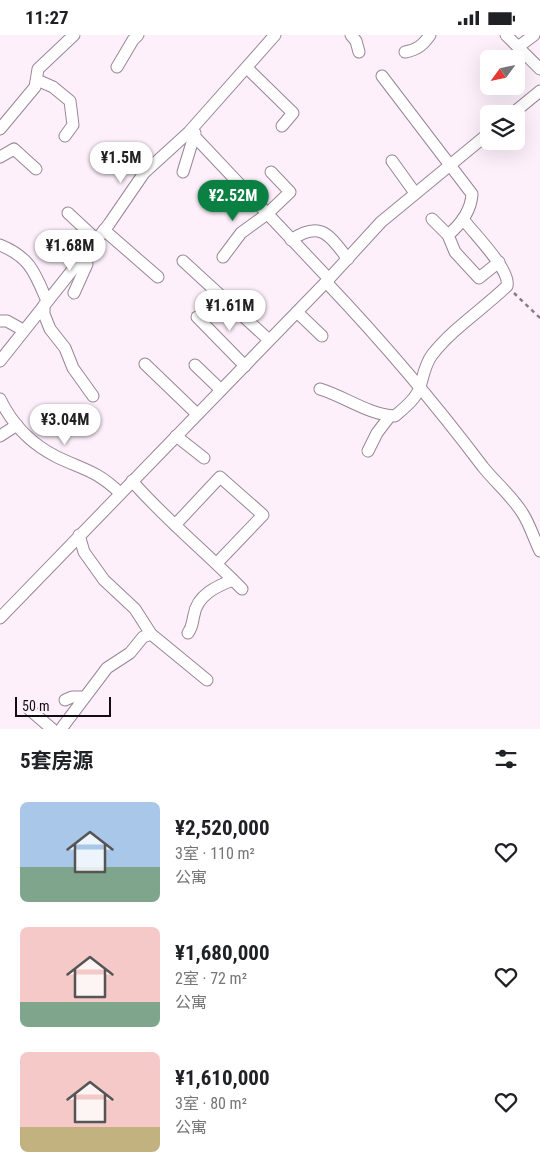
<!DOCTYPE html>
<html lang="zh">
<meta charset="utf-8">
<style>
:root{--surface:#fff;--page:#f2f2f2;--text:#202124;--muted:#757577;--accent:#0b8043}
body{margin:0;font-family:"Roboto Condensed","Noto Sans SC",sans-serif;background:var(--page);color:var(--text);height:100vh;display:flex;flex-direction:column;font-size:19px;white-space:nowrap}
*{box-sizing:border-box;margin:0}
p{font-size:16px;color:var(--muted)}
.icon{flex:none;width:28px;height:28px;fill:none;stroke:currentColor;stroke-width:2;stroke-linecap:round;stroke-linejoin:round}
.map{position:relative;height:694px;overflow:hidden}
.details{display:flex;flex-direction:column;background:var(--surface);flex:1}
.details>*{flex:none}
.needle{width:32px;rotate:237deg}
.fabs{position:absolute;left:480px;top:15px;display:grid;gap:10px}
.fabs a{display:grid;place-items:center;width:45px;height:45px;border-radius:8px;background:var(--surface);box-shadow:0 5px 20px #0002;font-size:25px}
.scale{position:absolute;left:15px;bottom:12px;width:96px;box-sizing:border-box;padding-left:5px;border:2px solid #130d13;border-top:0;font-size:14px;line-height:18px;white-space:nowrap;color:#130d13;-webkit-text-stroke:4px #fdf0fb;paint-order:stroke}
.price{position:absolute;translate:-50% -42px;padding:0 11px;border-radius:18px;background:#fff;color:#222;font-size:16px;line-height:32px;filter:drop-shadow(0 1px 2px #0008)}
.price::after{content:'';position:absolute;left:50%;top:30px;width:15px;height:11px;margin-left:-8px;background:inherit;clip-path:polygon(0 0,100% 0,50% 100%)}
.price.on{background:var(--accent);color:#fff}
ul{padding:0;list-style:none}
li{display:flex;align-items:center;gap:15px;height:125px;padding:0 20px}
li span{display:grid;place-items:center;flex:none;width:140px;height:100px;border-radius:8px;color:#555}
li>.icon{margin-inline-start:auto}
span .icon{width:60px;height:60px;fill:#fffc;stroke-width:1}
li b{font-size:21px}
h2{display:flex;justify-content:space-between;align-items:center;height:60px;padding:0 20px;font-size:21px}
.status{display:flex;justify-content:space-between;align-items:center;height:35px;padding:0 25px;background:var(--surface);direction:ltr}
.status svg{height:14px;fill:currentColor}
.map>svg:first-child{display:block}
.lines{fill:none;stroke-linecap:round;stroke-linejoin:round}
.minor-casing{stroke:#988696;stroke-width:13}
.path{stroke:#857c84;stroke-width:2.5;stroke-dasharray:4 4;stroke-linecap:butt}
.minor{stroke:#fff;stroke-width:11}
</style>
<div class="status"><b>11:27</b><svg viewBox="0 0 49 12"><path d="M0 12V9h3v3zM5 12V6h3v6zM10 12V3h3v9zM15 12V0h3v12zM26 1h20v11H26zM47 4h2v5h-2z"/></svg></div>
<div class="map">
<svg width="540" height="694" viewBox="0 0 540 694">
<rect width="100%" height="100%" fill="#fdf0fb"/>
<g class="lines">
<defs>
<g id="minor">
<polyline points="351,0 356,6 359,17"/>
<polyline points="506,0 540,34"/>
<polyline points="518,12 534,0"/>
<path d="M405 17C417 15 423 10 430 0"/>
<polyline points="117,32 133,5 138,0"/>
<polyline points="247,33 293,78 282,91"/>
<path d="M382 41 472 159C471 176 460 190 448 200L455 217 479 243 499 227"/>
<polyline points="37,45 53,52 70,66 73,90 65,101"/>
<polyline points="512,79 540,56"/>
<polyline points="0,94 35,52 38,34 74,0"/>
<polyline points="196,103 329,244"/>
<polyline points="0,122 14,114 36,134"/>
<polyline points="392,126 415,158"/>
<polyline points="183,137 195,98"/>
<polyline points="68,178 97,205"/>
<polyline points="432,184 448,200"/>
<polyline points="104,195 158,242"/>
<path d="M291 205C321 185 329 200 348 224"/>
<path d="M0 210C30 222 35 238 47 266"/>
<polyline points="223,222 241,198 267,179 290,157 271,137"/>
<polyline points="183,226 269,305"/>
<path d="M326 247C382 306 434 367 483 432 496 448 512 461 523 479 530 490 534 504 540 516"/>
<polyline points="74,258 87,229 85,219"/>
<polyline points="44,270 44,279 50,294 65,313 73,333 93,361"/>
<polyline points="297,277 322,301"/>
<polyline points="197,282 245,331"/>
<polyline points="0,286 7,286 23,295"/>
<polyline points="0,326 109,189 144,138 189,97 275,0"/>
<polyline points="145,329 197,379"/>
<polyline points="195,330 221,355"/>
<path d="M320 354C346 362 367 379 395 381 404 373 416 364 420 352 423 342 425 329 432 320 453 293 482 275 507 251 511 235 474 199 463 184"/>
<path d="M0 364C12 389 31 409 57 422 84 435 96 435 120 458"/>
<polyline points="0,401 17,390"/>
<polyline points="176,401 204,423"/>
<polyline points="368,416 377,398 390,381"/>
<path d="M132 446C166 485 206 517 242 554"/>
<polyline points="175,490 220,442 263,480 218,527"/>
<polyline points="79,500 84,517 104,545 135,574 151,599 207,645"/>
<polyline points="0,583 326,247 381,187 489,98"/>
<path d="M188 598C193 591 192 587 194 580 197 560 217 551 233 545"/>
<polyline points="65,665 72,662 84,662"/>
<polyline points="29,674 52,694"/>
<polyline points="61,694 107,633 130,618 143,602 151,599"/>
</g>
</defs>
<use href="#minor" class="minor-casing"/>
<polyline class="path" points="514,258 540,283"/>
<use href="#minor" class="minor"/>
</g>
</svg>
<div class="fabs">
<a><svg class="needle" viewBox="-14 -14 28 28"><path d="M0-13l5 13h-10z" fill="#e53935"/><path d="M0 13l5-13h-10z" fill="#757577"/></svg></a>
<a><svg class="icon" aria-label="layers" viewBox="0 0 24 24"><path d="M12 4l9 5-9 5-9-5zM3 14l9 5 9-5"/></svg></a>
</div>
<div class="scale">50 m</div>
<b class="price" style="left:121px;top:149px">¥1.5M</b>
<b class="price on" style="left:233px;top:187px">¥2.52M</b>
<b class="price" style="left:70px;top:237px">¥1.68M</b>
<b class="price" style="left:230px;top:297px">¥1.61M</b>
<b class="price" style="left:65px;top:411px">¥3.04M</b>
</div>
<section class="details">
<h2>5套房源<svg class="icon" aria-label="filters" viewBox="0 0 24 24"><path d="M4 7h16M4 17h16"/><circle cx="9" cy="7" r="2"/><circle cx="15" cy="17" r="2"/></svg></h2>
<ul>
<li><span style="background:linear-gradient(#a9c7e8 65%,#7fa58c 0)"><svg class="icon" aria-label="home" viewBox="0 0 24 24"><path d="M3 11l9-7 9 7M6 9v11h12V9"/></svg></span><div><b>¥2,520,000</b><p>3室 · 110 m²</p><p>公寓</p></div><svg class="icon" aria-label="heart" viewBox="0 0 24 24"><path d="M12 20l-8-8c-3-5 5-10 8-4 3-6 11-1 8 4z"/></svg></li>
<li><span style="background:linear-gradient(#f6c9c9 75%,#7fa58c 0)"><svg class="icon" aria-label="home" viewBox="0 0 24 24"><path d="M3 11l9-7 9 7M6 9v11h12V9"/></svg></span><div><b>¥1,680,000</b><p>2室 · 72 m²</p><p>公寓</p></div><svg class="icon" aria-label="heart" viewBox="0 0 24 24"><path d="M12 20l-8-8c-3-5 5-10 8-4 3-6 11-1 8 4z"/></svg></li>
<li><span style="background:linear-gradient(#f6c9c9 75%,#c2b280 0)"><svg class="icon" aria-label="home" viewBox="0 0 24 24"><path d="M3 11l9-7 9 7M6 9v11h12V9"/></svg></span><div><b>¥1,610,000</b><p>3室 · 80 m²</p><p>公寓</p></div><svg class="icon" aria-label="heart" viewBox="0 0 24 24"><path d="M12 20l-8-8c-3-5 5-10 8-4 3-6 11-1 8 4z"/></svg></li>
</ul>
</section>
